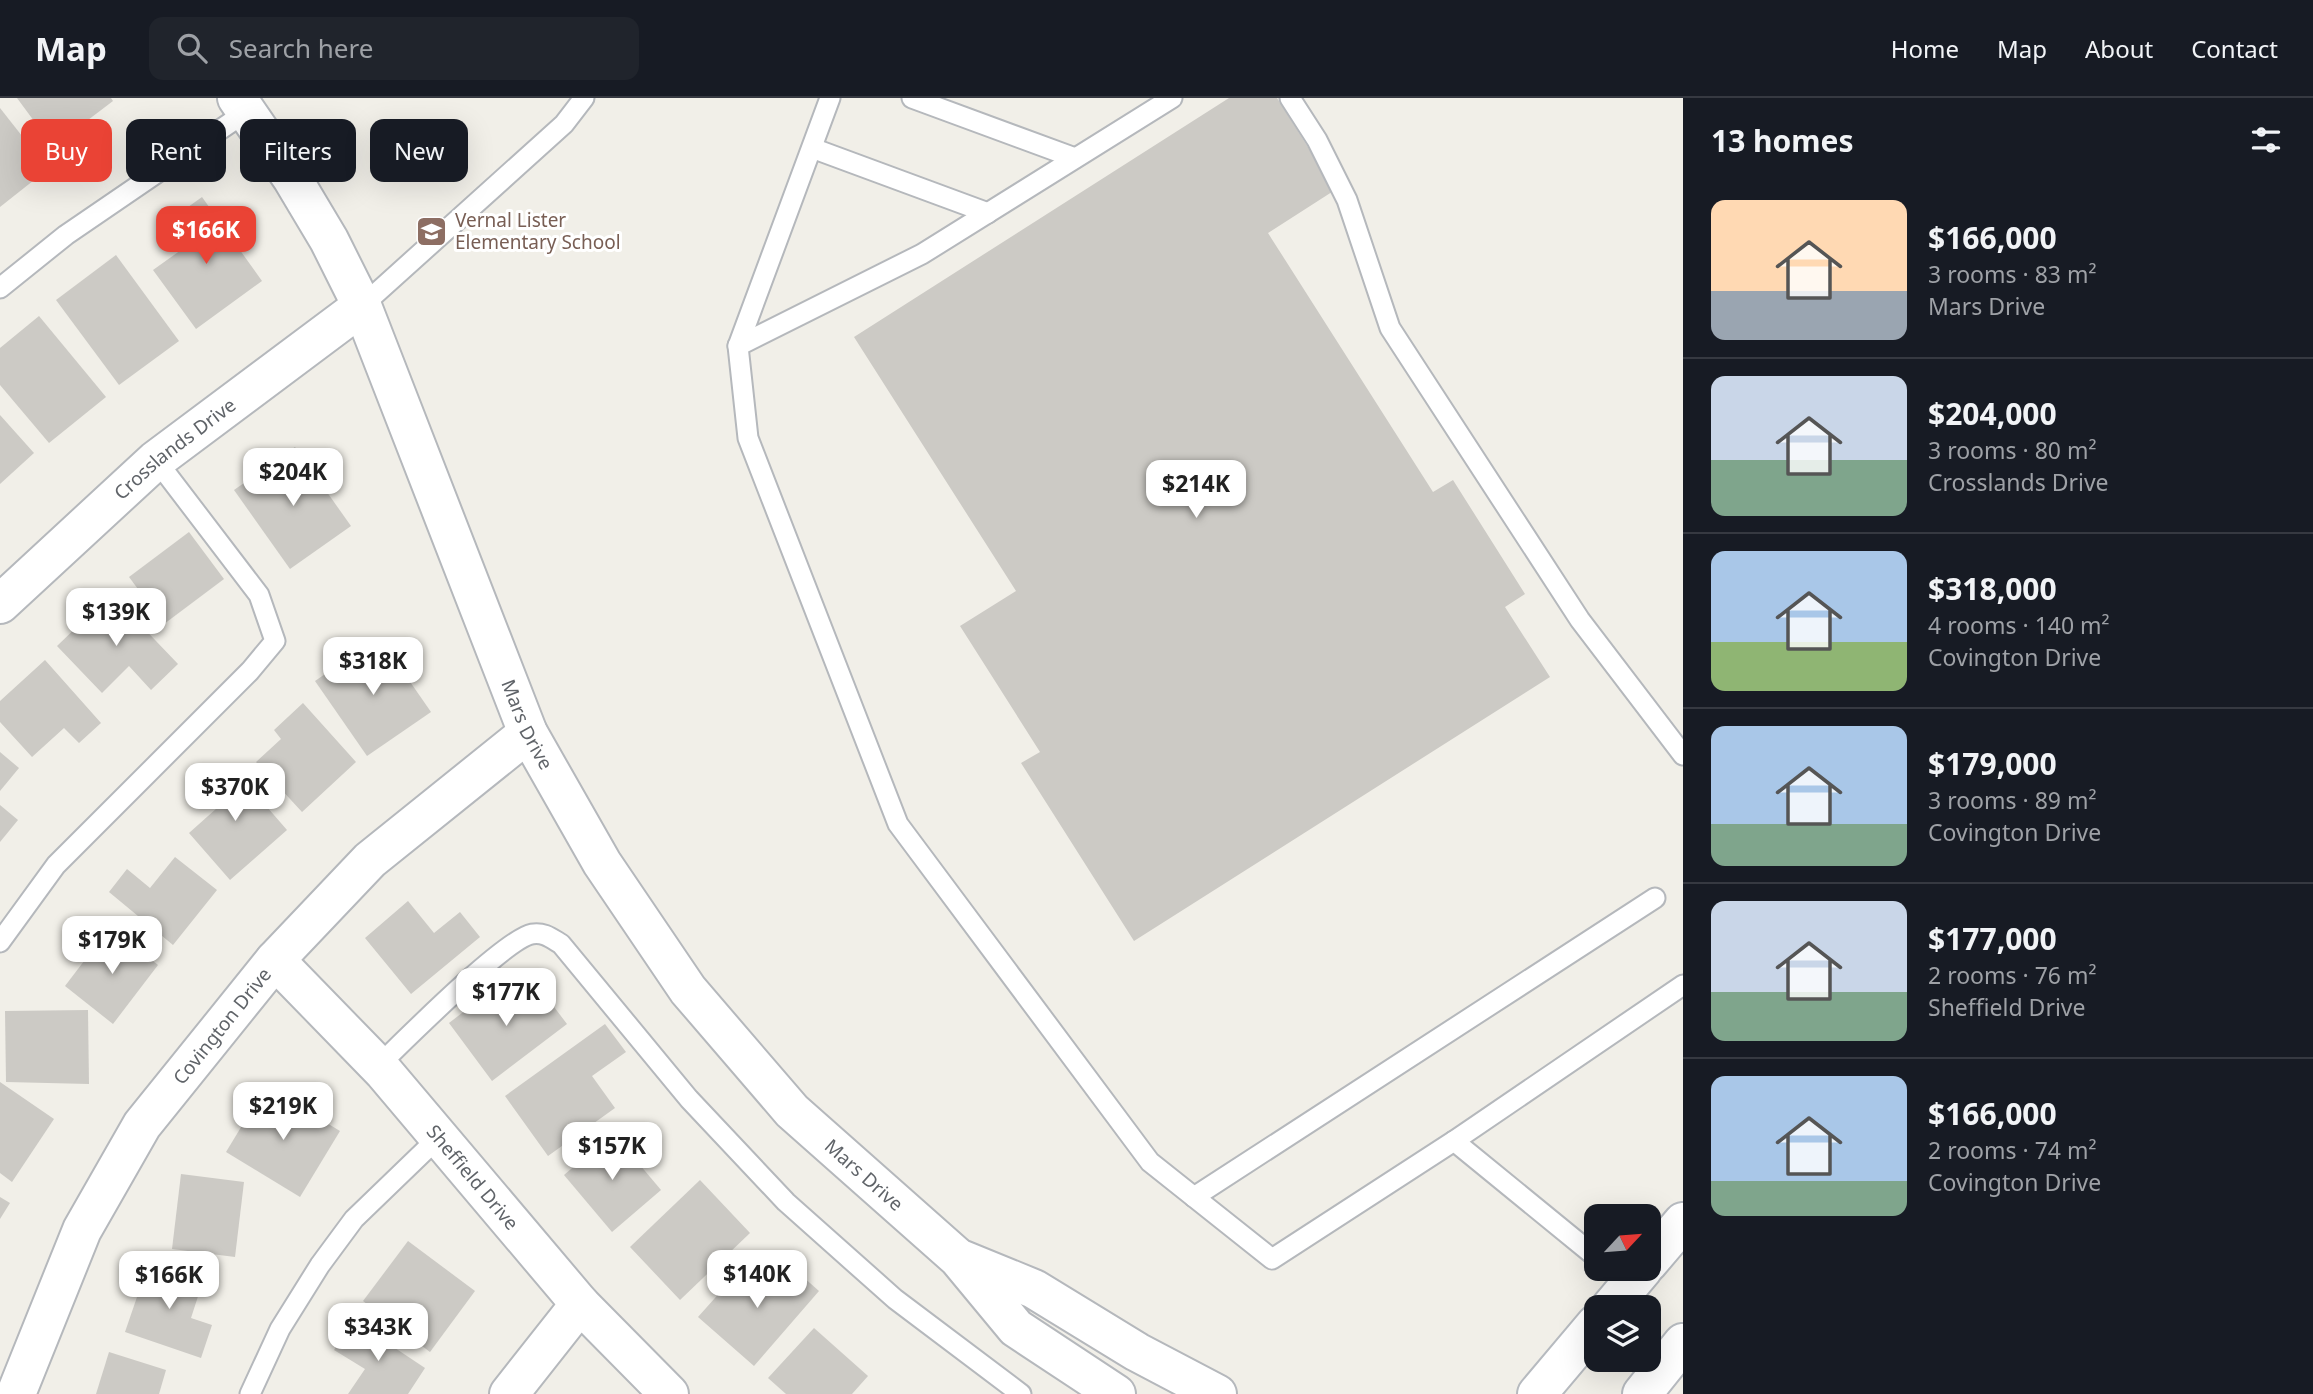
<!DOCTYPE html>
<meta charset="utf-8">
<style>
:root{--surface:#171b24;--page:#20242c;--text:#f1f3f6;--muted:#9ea1a6;--line:#363941;--accent:#ea4335}
body{margin:0;font-family:"Noto Sans",sans-serif;background:var(--page);color:var(--text);height:100vh;display:flex;flex-direction:column;font-size:26px;white-space:nowrap}
*{box-sizing:border-box;margin:0}
p{font-size:23px;color:var(--muted)}
.icon{flex:none;width:38px;height:38px;fill:none;stroke:currentColor;stroke-width:2;stroke-linecap:round;stroke-linejoin:round}
.map{position:relative;flex:1;overflow:hidden}
.sheet{display:flex;flex-direction:column;background:var(--surface);width:630px}
.sheet>*{flex:none}
.top-card{position:absolute;left:21px;top:21px;width:665px;height:63px;display:flex;gap:14px}
.needle{width:46px;rotate:64deg}
.tools{position:absolute;left:1584px;top:1106px;display:grid;gap:14px}
.tools a{display:grid;place-items:center;width:77px;height:77px;border-radius:14px;background:var(--surface);box-shadow:0 7px 28px #0002;font-size:35px}
.price{position:absolute;translate:-50% -60px;padding:0 16px;border-radius:14px;background:#fff;color:#222;font-size:23px;line-height:46px;filter:drop-shadow(0 2px 4px #0008)}
.price::after{content:'';position:absolute;left:50%;top:42px;width:21px;height:16px;margin-left:-10px;background:inherit;clip-path:polygon(0 0,100% 0,50% 100%)}
.price.on{background:var(--accent);color:#fff}
ul{padding:0;list-style:none}
li{display:flex;align-items:center;gap:21px;height:175px;padding:0 28px}
li+li{border-top:2px solid var(--line)}
li span{display:grid;place-items:center;flex:none;width:196px;height:140px;border-radius:14px;color:#555}
li>.icon{margin-inline-start:auto}
span .icon{width:84px;height:84px;fill:#fffc;stroke-width:1}
li b{font-size:30px}
h2{display:flex;justify-content:space-between;align-items:center;height:84px;padding:0 28px;font-size:30px}
.chip{padding:0 24px;border-radius:14px;background:var(--surface);box-shadow:0 7px 28px #0002;font-size:24px;line-height:63px}
.chip.on{background:var(--accent);color:#fff}
header{display:flex;align-items:center;gap:42px;box-sizing:border-box;height:98px;padding:0 35px;background:var(--surface);border-bottom:2px solid var(--line)}
header strong{font-size:33px}
nav{display:flex;gap:38px;margin-inline-start:auto;font-size:24px}
.search{width:490px;height:63px;background:var(--page);display:flex;align-items:center;gap:18px;box-sizing:border-box;padding:0 24px;border-radius:14px;color:var(--muted);font-size:26px}
main{display:flex;flex:1;min-height:0}
.map>svg:first-child{display:block}
.building{fill:#cccac5}
.lines{fill:none;stroke-linecap:round;stroke-linejoin:round}
.service-casing{stroke:#b5b8bc;stroke-width:23}
.minor-casing{stroke:#b5b8bc;stroke-width:42}
.tertiary-casing{stroke:#b5b8bc;stroke-width:42}
.secondary-casing{stroke:#b6babf;stroke-width:42}
.service{stroke:#fff;stroke-width:19}
.minor{stroke:#fff;stroke-width:38}
.tertiary{stroke:#fff;stroke-width:38}
.secondary{stroke:#fff;stroke-width:38}
.labels{text-anchor:middle;stroke-width:6;stroke-linejoin:round;paint-order:stroke}
.education-label{font-size:19px;fill:#785e54;stroke:#fff;text-anchor:start}
.street-label{font-size:19px;fill:#5f6368;stroke:#fff}
</style>
<header>
<strong>Map</strong>
<div class="search"><svg class="icon" aria-label="search" viewBox="0 0 24 24"><circle cx="10" cy="10" r="6"/><path d="M15 15l6 6"/></svg>Search here</div>
<nav><a>Home</a><a>Map</a><a>About</a><a>Contact</a></nav>
</header>
<main>
<div class="map">
<svg width="1683" height="1296" viewBox="0 0 1683 1296">
<rect width="100%" height="100%" fill="#f1efe8"/>
<g class="building">
<polygon points="17,0 111,0 113,3 84,25 96,42 65,65"/>
<polygon points="1229,0 1277,0 1335,92 1268,135 1433,394 1453,382 1525,496 1505,509 1550,579 1134,843 1021,665 1040,654 960,528 1016,493 854,239"/>
<polygon points="0,10 48,71 0,109"/>
<polygon points="202,99 262,183 196,231 153,172 188,147 170,122"/>
<polygon points="116,157 179,243 119,287 56,202"/>
<polygon points="39,218 106,299 49,345 0,287 0,250"/>
<polygon points="0,317 34,355 0,386"/>
<polygon points="295,349 351,428 290,471 234,392"/>
<polygon points="189,434 224,481 164,526 129,479"/>
<polygon points="111,496 178,566 151,592 129,568 102,595 57,548"/>
<polygon points="379,539 431,614 367,658 315,583"/>
<polygon points="45,562 101,625 79,645 64,630 32,659 0,624 0,603"/>
<polygon points="303,605 356,664 302,714 256,664 281,641 274,632"/>
<polygon points="0,654 19,670 0,693"/>
<polygon points="229,665 287,732 230,782 189,735 217,710 200,690"/>
<polygon points="0,707 18,722 0,744"/>
<polygon points="175,759 217,792 173,847 109,794 127,771 150,790"/>
<polygon points="408,803 434,835 460,814 480,839 411,896 365,840"/>
<polygon points="110,829 158,867 113,926 65,888"/>
<polygon points="506,881 528,910 545,897 567,926 492,983 449,925"/>
<polygon points="88,912 89,986 6,984 5,913"/>
<polygon points="605,926 626,954 592,978 615,1010 548,1058 505,998"/>
<polygon points="0,984 54,1021 12,1084 0,1075"/>
<polygon points="266,988 340,1033 300,1099 226,1054"/>
<polygon points="613,1035 661,1092 612,1134 564,1077"/>
<polygon points="181,1076 244,1084 235,1159 172,1151"/>
<polygon points="700,1082 750,1135 680,1202 630,1149"/>
<polygon points="0,1099 10,1105 0,1121"/>
<polygon points="408,1143 475,1193 430,1254 363,1203"/>
<polygon points="149,1164 203,1183 191,1220 212,1227 201,1260 125,1234"/>
<polygon points="747,1164 776,1189 793,1170 819,1193 754,1268 698,1219"/>
<polygon points="353,1222 425,1270 408,1296 348,1296 365,1271 334,1252"/>
<polygon points="814,1230 868,1278 852,1296 786,1296 768,1280"/>
<polygon points="109,1254 166,1272 159,1296 96,1296"/>
</g>
<g class="lines">
<defs>
<g id="service">
<polyline points="912,0 1075,60"/>
<polyline points="1172,0 922,156 738,248 748,340 898,726 1150,1064 1272,1161 1454,1043 1596,1159"/>
<polyline points="1290,0 1317,42 1347,102 1390,230 1580,522 1683,657"/>
<polyline points="812,50 988,115"/>
<polyline points="0,190 66,137 246,14"/>
<polyline points="362,208 564,26 584,0"/>
<polyline points="738,248 830,0"/>
<polyline points="0,844 56,767 250,573 275,543 259,497 156,362"/>
<path d="M378 968C403 944 505 841 532 836 544 834 551 840 561 846L689 1001 786 1104 895 1201 1021 1296"/>
<polyline points="1454,1043 1683,887"/>
<polyline points="1194,1099 1655,800"/>
<polyline points="250,1296 280,1231 320,1167 354,1121 439,1039"/>
</g>
<g id="minor">
<path id="s1" d="M275 862 383 973 580 1206 669 1296"/>
<path id="s2" d="M16 1296 82 1132 142 1027 275 862 370 762 528 635"/>
<polyline points="509,1296 580,1206"/>
</g>
<g id="tertiary">
<path id="s3" d="M237 0 292 80 329 142 362 208 528 635 602 765 688 892 792 1013 958 1160 1016 1230 1116 1296"/>
<path id="s4" d="M0 506 156 362 362 208"/>
<polyline points="963,1162 1034,1191 1137,1254 1217,1296"/>
</g>
<g id="secondary">
<polyline points="1648,1165 1683,1124"/>
<polyline points="1611,1209 1643,1171"/>
<polyline points="1537,1296 1596,1226"/>
<polyline points="1642,1296 1683,1245"/>
</g>
</defs>
<use href="#service" class="service-casing"/>
<use href="#minor" class="minor-casing"/>
<use href="#tertiary" class="tertiary-casing"/>
<use href="#secondary" class="secondary-casing"/>
<use href="#service" class="service"/>
<use href="#minor" class="minor"/>
<use href="#tertiary" class="tertiary"/>
<use href="#secondary" class="secondary"/>
</g>
<defs>
<symbol id="school-square" viewBox="-11 -11 22 22"><rect x="-9" y="-9" width="18" height="18" rx="4" fill="#8d6e63" stroke="#fff"/><path d="M0-5L7-2L0 1L-7-2ZM-4 1L0 2.5L4 1V4Q0 6-4 4Z" fill="#fff"/></symbol>
</defs>
<g fill-rule="evenodd">
<use href="#school-square" x="414" y="116" width="35" height="35"/>
</g>
<g class="labels">
<g class="education-label">
<text x="455" y="129">Vernal Lister<tspan x="455" dy="22">Elementary School</tspan></text>
</g>
<g class="street-label">
<text dy="7" stroke="none"><textPath href="#s4" startOffset="234">Crosslands Drive</textPath></text>
<text dy="7" stroke="none"><textPath href="#s3" startOffset="693">Mars Drive</textPath></text>
<text dy="7" stroke="none"><textPath href="#s2" startOffset="425">Covington Drive</textPath></text>
<text dy="7" stroke="none"><textPath href="#s3" startOffset="1260">Mars Drive</textPath></text>
<text dy="7" stroke="none"><textPath href="#s1" startOffset="294">Sheffield Drive</textPath></text>
</g>
</g>
</svg>
<div class="tools">
<a><svg class="needle" viewBox="-14 -14 28 28"><path d="M0-13l5 13h-10z" fill="#e53935"/><path d="M0 13l5-13h-10z" fill="#9ea1a6"/></svg></a>
<a><svg class="icon" aria-label="layers" viewBox="0 0 24 24"><path d="M12 4l9 5-9 5-9-5zM3 14l9 5 9-5"/></svg></a>
</div>
<b class="price on" style="left:206px;top:168px">$166K</b>
<b class="price" style="left:293px;top:410px">$204K</b>
<b class="price" style="left:1196px;top:422px">$214K</b>
<b class="price" style="left:116px;top:550px">$139K</b>
<b class="price" style="left:373px;top:599px">$318K</b>
<b class="price" style="left:235px;top:725px">$370K</b>
<b class="price" style="left:112px;top:878px">$179K</b>
<b class="price" style="left:506px;top:930px">$177K</b>
<b class="price" style="left:283px;top:1044px">$219K</b>
<b class="price" style="left:612px;top:1084px">$157K</b>
<b class="price" style="left:757px;top:1212px">$140K</b>
<b class="price" style="left:169px;top:1213px">$166K</b>
<b class="price" style="left:378px;top:1265px">$343K</b>
<div class="top-card">
<a class="chip on">Buy</a>
<a class="chip">Rent</a>
<a class="chip">Filters</a>
<a class="chip">New</a>
</div>
</div>
<section class="sheet">
<h2>13 homes<svg class="icon" aria-label="filters" viewBox="0 0 24 24"><path d="M4 7h16M4 17h16"/><circle cx="9" cy="7" r="2"/><circle cx="15" cy="17" r="2"/></svg></h2>
<ul>
<li><span style="background:linear-gradient(#ffd9b3 65%,#9aa5b1 0)"><svg class="icon" aria-label="home" viewBox="0 0 24 24"><path d="M3 11l9-7 9 7M6 9v11h12V9"/></svg></span><div><b>$166,000</b><p>3 rooms · 83 m²</p><p>Mars Drive</p></div></li>
<li><span style="background:linear-gradient(#c9d6e8 60%,#7fa58c 0)"><svg class="icon" aria-label="home" viewBox="0 0 24 24"><path d="M3 11l9-7 9 7M6 9v11h12V9"/></svg></span><div><b>$204,000</b><p>3 rooms · 80 m²</p><p>Crosslands Drive</p></div></li>
<li><span style="background:linear-gradient(#a9c7e8 65%,#8fb573 0)"><svg class="icon" aria-label="home" viewBox="0 0 24 24"><path d="M3 11l9-7 9 7M6 9v11h12V9"/></svg></span><div><b>$318,000</b><p>4 rooms · 140 m²</p><p>Covington Drive</p></div></li>
<li><span style="background:linear-gradient(#a9c7e8 70%,#7fa58c 0)"><svg class="icon" aria-label="home" viewBox="0 0 24 24"><path d="M3 11l9-7 9 7M6 9v11h12V9"/></svg></span><div><b>$179,000</b><p>3 rooms · 89 m²</p><p>Covington Drive</p></div></li>
<li><span style="background:linear-gradient(#c9d6e8 65%,#7fa58c 0)"><svg class="icon" aria-label="home" viewBox="0 0 24 24"><path d="M3 11l9-7 9 7M6 9v11h12V9"/></svg></span><div><b>$177,000</b><p>2 rooms · 76 m²</p><p>Sheffield Drive</p></div></li>
<li><span style="background:linear-gradient(#a9c7e8 75%,#7fa58c 0)"><svg class="icon" aria-label="home" viewBox="0 0 24 24"><path d="M3 11l9-7 9 7M6 9v11h12V9"/></svg></span><div><b>$166,000</b><p>2 rooms · 74 m²</p><p>Covington Drive</p></div></li>
</ul>
</section>
</main>
